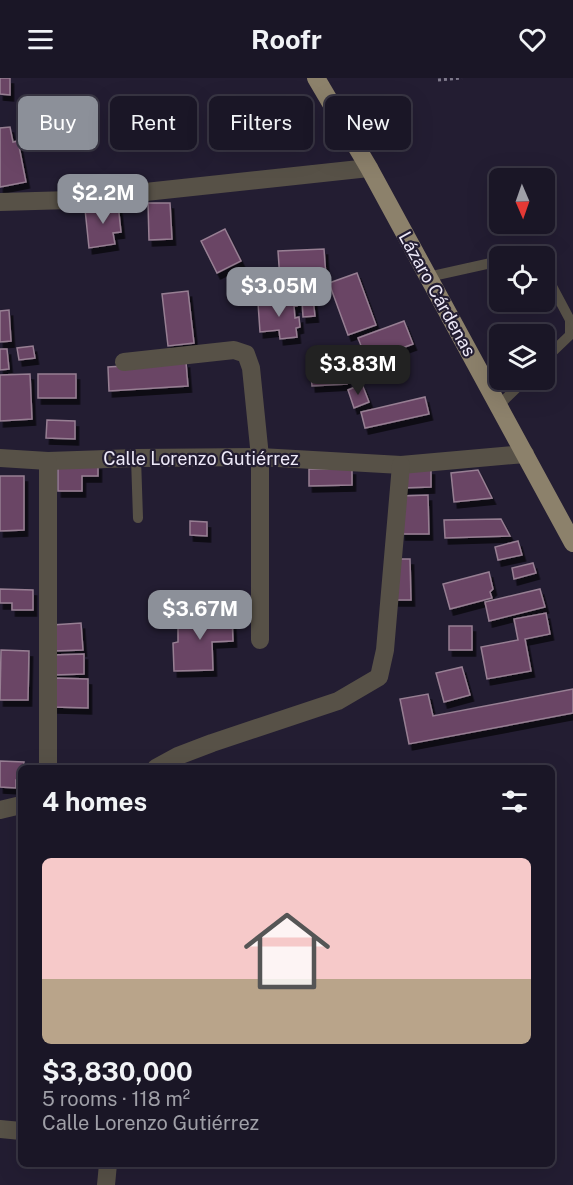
<!DOCTYPE html>
<meta charset="utf-8">
<style>
:root{--surface:#1a1626;--page:#231f2e;--text:#f1f3f6;--muted:#9f9fa7;--line:#383543;--accent:#8c9099}
body{margin:0;font-family:"Public Sans",sans-serif;background:var(--page);color:var(--text);height:100vh;display:flex;flex-direction:column;font-size:22px;white-space:nowrap}
*{box-sizing:border-box;margin:0}
p{font-size:20px;color:var(--muted)}
.icon{flex:none;width:33px;height:33px;fill:none;stroke:currentColor;stroke-width:2;stroke-linecap:round;stroke-linejoin:round}
.map{position:relative;flex:1;overflow:hidden}
.panel{position:absolute;left:18px;top:687px;width:537px;height:402px;display:flex;flex-direction:column;background:var(--surface);border-radius:9px;box-shadow:0 6px 24px #0002,0 0 0 2px var(--line)}
.panel>*{flex:none}
.hud{position:absolute;left:18px;top:18px;width:537px;height:54px;display:flex;gap:12px}
.needle{width:39px;rotate:178deg}
.tools{position:absolute;left:489px;top:90px;display:grid;gap:12px}
.tools a{display:grid;place-items:center;width:66px;height:66px;border-radius:9px;background:var(--surface);box-shadow:0 6px 24px #0002,0 0 0 2px var(--line);font-size:30px}
.price{position:absolute;translate:-50% -51px;padding:0 14px;border-radius:12px;background:var(--accent);color:#fff;font-size:20px;line-height:39px;filter:drop-shadow(0 2px 3px #0008)}
.price::after{content:'';position:absolute;left:50%;top:36px;width:18px;height:14px;margin-left:-9px;background:inherit;clip-path:polygon(0 0,100% 0,50% 100%)}
.price.active{background:#222;color:#fff}
ul{padding:0;list-style:none}
li{display:grid;align-content:center;gap:12px;height:318px;padding:0 24px}
li span{display:grid;place-items:center;height:186px;border-radius:9px;color:#555}
li>.icon{margin-inline-start:auto}
span .icon{width:108px;height:108px;fill:#fffc;stroke-width:1}
li b{font-size:26px}
h2{display:flex;justify-content:space-between;align-items:center;height:72px;padding:0 24px;font-size:26px}
.pill{padding:0 21px;border-radius:9px;background:var(--surface);box-shadow:0 6px 24px #0002,0 0 0 2px var(--line);font-size:21px;line-height:54px}
.pill.active{background:var(--accent);color:#fff}
header{display:flex;justify-content:space-between;align-items:center;height:78px;padding:0 24px;background:var(--surface);font-size:27px;font-weight:700}
.map>svg:first-child{display:block}
.building{fill:#6a4565;stroke:#977f93;stroke-width:1.5;filter:url(#shadow)}
.lines{fill:none;stroke-linecap:round;stroke-linejoin:round}
.path{stroke:#7f7a8c;stroke-width:3;stroke-dasharray:3 3;stroke-linecap:butt}
.lane{stroke:#575147;stroke-width:10}
.street{stroke:#575147;stroke-width:18}
.primary{stroke:#8c816b;stroke-width:18}
.labels{text-anchor:middle;stroke-width:4.5;stroke-linejoin:round;paint-order:stroke}
.street-label{font-size:18px;fill:#ede9f8;stroke:#231d32}
</style>
<header><svg class="icon" aria-label="menu" viewBox="0 0 24 24"><path d="M4 6h16M4 12h16M4 18h16"/></svg>Roofr<svg class="icon" aria-label="heart" viewBox="0 0 24 24"><path d="M12 20l-8-8c-3-5 5-10 8-4 3-6 11-1 8 4z"/></svg></header>
<div class="map">
<svg width="573" height="1107" viewBox="0 0 573 1107">
<defs>
<filter id="shadow"><feDropShadow dx="3.5" dy="6" stdDeviation="0" flood-color="#0009"/></filter>
</defs>
<rect width="100%" height="100%" fill="#231d32"/>
<g class="building">
<polygon points="0,0 10,0 10,17 0,16"/>
<polygon points="10,49 13,64 18,63 26,104 0,109 0,50"/>
<polygon points="148,125 170,125 172,161 149,162"/>
<polygon points="118,126 121,154 113,155 115,166 89,170 85,131"/>
<polygon points="225,151 241,183 217,195 201,163"/>
<polygon points="324,171 326,199 280,202 278,173"/>
<polygon points="357,195 376,247 348,257 329,205"/>
<polygon points="188,213 194,265 168,268 162,216"/>
<polygon points="313,220 315,238 303,239 302,221"/>
<polygon points="297,222 297,228 294,228 295,240 299,239 300,249 296,250 297,259 280,261 279,252 260,254 258,225"/>
<polygon points="9,232 11,263 0,264 0,233"/>
<polygon points="404,243 413,266 367,283 358,260"/>
<polygon points="33,268 35,280 19,282 17,270"/>
<polygon points="0,271 7,271 9,291 0,292"/>
<polygon points="186,284 188,308 109,313 108,289"/>
<polygon points="346,284 347,306 312,308 310,287"/>
<polygon points="30,296 32,341 0,343 0,297"/>
<rect x="38" y="296" width="38" height="24"/>
<polygon points="362,306 369,324 354,330 348,312"/>
<polygon points="425,319 429,336 365,350 361,334"/>
<polygon points="47,342 75,343 75,361 46,360"/>
<polygon points="98,386 98,398 82,398 82,413 58,413 58,387"/>
<polygon points="309,391 352,391 352,407 309,408"/>
<polygon points="402,391 431,391 431,409 402,410"/>
<polygon points="478,392 492,420 454,424 451,395"/>
<polygon points="0,398 24,398 24,452 0,453"/>
<polygon points="428,417 429,456 402,456 401,418"/>
<polygon points="501,441 510,458 445,460 444,442"/>
<polygon points="190,443 207,444 207,458 190,457"/>
<polygon points="518,463 522,477 498,482 495,469"/>
<polygon points="395,481 410,481 411,522 395,522"/>
<polygon points="533,485 536,495 514,501 512,490"/>
<polygon points="489,494 493,511 490,514 492,520 450,531 443,506"/>
<polygon points="0,511 33,512 33,532 12,532 12,525 0,525"/>
<polygon points="540,511 545,529 489,543 485,524"/>
<polygon points="546,535 550,556 525,561 531,593 487,601 481,569 518,562 514,541"/>
<polygon points="232,537 233,563 212,564 213,592 174,593 173,565 178,564 178,539"/>
<polygon points="81,545 83,572 53,573 52,547"/>
<rect x="449" y="548" width="23" height="24"/>
<polygon points="1,572 29,573 28,622 0,622"/>
<polygon points="84,576 84,596 53,597 52,577"/>
<polygon points="462,589 470,617 444,624 436,595"/>
<polygon points="54,600 88,601 88,630 54,629"/>
<polygon points="573,611 573,635 409,666 400,621 428,616 433,638"/>
<polygon points="0,683 24,684 23,690 21,690 21,702 16,702 16,710 0,709"/>
</g>
<g class="lines">
<polyline class="path" points="438,2 462,0"/>
<g class="lane">
<polyline points="522,178 530,177 532,178"/>
<polyline points="544,193 570,242 570,257 544,282"/>
<polyline points="428,199 500,183"/>
<polyline points="498,328 525,302"/>
<polyline points="136,380 138,440"/>
</g>
<g class="street">
<polyline points="0,124 71,122 369,90"/>
<polyline points="124,284 234,272 246,276 251,290 260,379 260,562"/>
<polyline points="0,380 48,383 136,380 260,379 401,387 525,376"/>
<polyline points="48,383 48,690"/>
<polyline points="156,690 178,678 212,665 338,623 379,599 385,572 401,387"/>
<polyline points="0,732 21,727"/>
<polyline points="0,1051 21,1053"/>
<polyline points="106,1107 108,1086"/>
</g>
<polyline class="primary" points="316,0 369,90 573,465"/>
</g>
<g class="labels">
<g class="street-label">
<text transform="translate(437 216) rotate(61)" y="6">Lázaro Cárdenas</text>
<text x="201" y="387">Calle Lorenzo Gutiérrez</text>
</g>
</g>
</svg>
<div class="tools">
<a><svg class="needle" viewBox="-14 -14 28 28"><path d="M0-13l5 13h-10z" fill="#e53935"/><path d="M0 13l5-13h-10z" fill="#9f9fa7"/></svg></a>
<a><svg class="icon" aria-label="locate" viewBox="0 0 24 24"><circle cx="12" cy="12" r="6"/><path d="M12 2v4M12 18v4M2 12h4M18 12h4"/></svg></a>
<a><svg class="icon" aria-label="layers" viewBox="0 0 24 24"><path d="M12 4l9 5-9 5-9-5zM3 14l9 5 9-5"/></svg></a>
</div>
<b class="price" style="left:103px;top:147px">$2.2M</b>
<b class="price" style="left:279px;top:240px">$3.05M</b>
<b class="price active" style="left:358px;top:318px">$3.83M</b>
<b class="price" style="left:200px;top:563px">$3.67M</b>
<div class="hud">
<a class="pill active">Buy</a>
<a class="pill">Rent</a>
<a class="pill">Filters</a>
<a class="pill">New</a>
</div>
<section class="panel">
<h2>4 homes<svg class="icon" aria-label="filters" viewBox="0 0 24 24"><path d="M4 7h16M4 17h16"/><circle cx="9" cy="7" r="2"/><circle cx="15" cy="17" r="2"/></svg></h2>
<ul>
<li><span style="background:linear-gradient(#f6c9c9 65%,#b9a48a 0)"><svg class="icon" aria-label="home" viewBox="0 0 24 24"><path d="M3 11l9-7 9 7M6 9v11h12V9"/></svg></span><div><b>$3,830,000</b><p>5 rooms · 118 m²</p><p>Calle Lorenzo Gutiérrez</p></div></li>
</ul>
</section>
</div>
